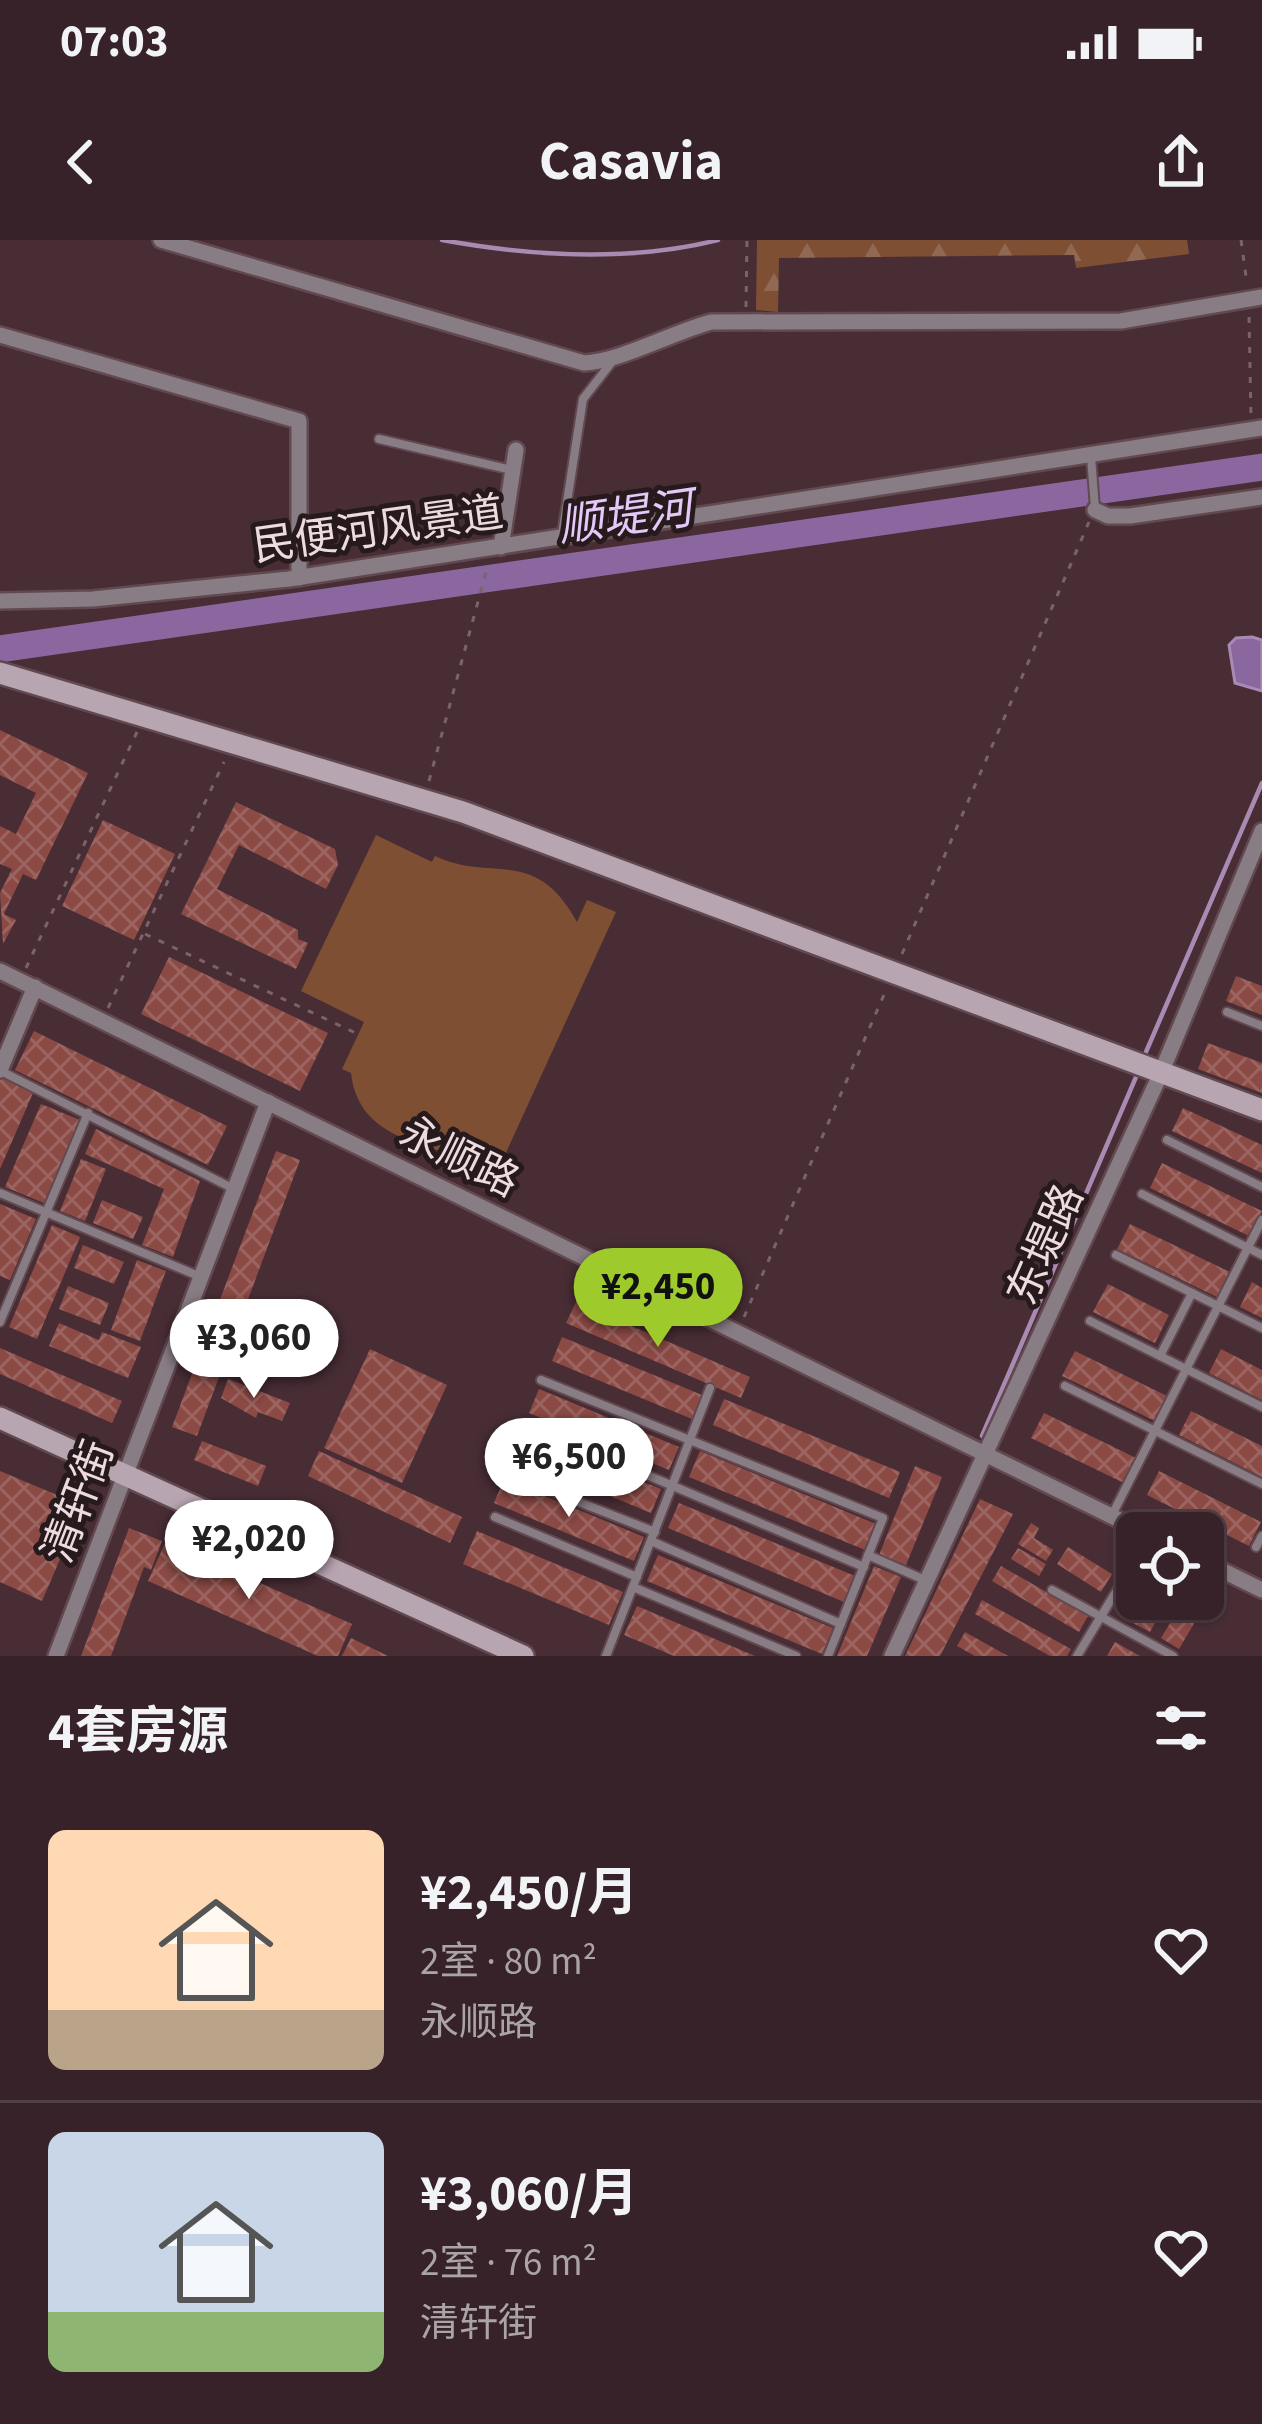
<!DOCTYPE html>
<html lang="zh">
<meta charset="utf-8">
<style>
:root{--surface:#362228;--page:#3d2a30;--text:#f1f3f6;--muted:#aaa4a8;--line:#503f45;--accent:#9fca2c}
body{margin:0;font-family:"Source Sans 3","Noto Sans SC",sans-serif;background:var(--page);color:var(--text);height:100vh;display:flex;flex-direction:column;font-size:45px;white-space:nowrap}
*{box-sizing:border-box;margin:0}
p{font-size:39px;color:var(--muted)}
.icon{flex:none;width:66px;height:66px;fill:none;stroke:currentColor;stroke-width:2;stroke-linecap:round;stroke-linejoin:round}
.map{position:relative;height:1416px;overflow:hidden}
.side{display:flex;flex-direction:column;background:var(--surface);flex:1}
.side>*{flex:none}
.tools{position:absolute;left:1116px;top:1272px;display:grid;gap:24px}
.tools a{display:grid;place-items:center;width:108px;height:108px;border-radius:18px;background:var(--surface);box-shadow:0 3px 9px #0004,0 0 0 3px var(--line);font-size:60px}
.price{position:absolute;translate:-50% -102px;padding:0 27px;border-radius:42px;background:#fff;color:#222;font-size:39px;line-height:78px;filter:drop-shadow(0 3px 6px #0008)}
.price::after{content:'';position:absolute;left:50%;top:72px;width:36px;height:27px;margin-left:-18px;background:inherit;clip-path:polygon(0 0,100% 0,50% 100%)}
.price.selected{background:var(--accent);color:#111}
ul{padding:0;list-style:none}
li{display:flex;align-items:center;gap:36px;height:300px;padding:0 48px}
li+li{border-top:3px solid var(--line)}
li span{display:grid;place-items:center;flex:none;width:336px;height:240px;border-radius:18px;color:#555}
li>.icon{margin-inline-start:auto}
span .icon{width:144px;height:144px;fill:#fffc;stroke-width:1}
li b{font-size:51px}
h2{display:flex;justify-content:space-between;align-items:center;height:144px;padding:0 48px;font-size:51px}
.status{display:flex;justify-content:space-between;align-items:center;height:84px;padding:0 60px;background:var(--surface);direction:ltr}
.status svg{height:33px;fill:currentColor}
header{display:flex;justify-content:space-between;align-items:center;height:156px;padding:0 48px;background:var(--surface);font-size:54px;font-weight:700}
.map>svg:first-child{display:block}
.grass{fill:#7f4f34}
.forest{fill:url(#forest-firs)}
.water{fill:#8a689f;stroke:#a88ab2;stroke-width:3}
.lines{fill:none;stroke-linecap:round;stroke-linejoin:round}
.stream{stroke:#a88ab2;stroke-width:4.5}
.river{stroke:#8a689f;stroke-width:27}
.building{fill:url(#building-cross-hatch)}
.lane-casing{stroke:#624950;stroke-width:12}
.street-casing{stroke:#624950;stroke-width:20}
.secondary-casing{stroke:#624950;stroke-width:26}
.path{stroke:#7b636a;stroke-width:3;stroke-dasharray:6 9;stroke-linecap:butt}
.lane{stroke:#897d85;stroke-width:8}
.street{stroke:#897d85;stroke-width:15}
.secondary{stroke:#b8a5b2;stroke-width:21}
.labels{text-anchor:middle;stroke-width:10;stroke-linejoin:round;paint-order:stroke}
.street-label{font-size:42px;fill:#eddbe0;stroke:#261a1d}
.water-label{font-size:45px;font-style:italic;fill:#e4c8f8;stroke:#261a1d}
</style>
<div class="status"><b>07:03</b><svg viewBox="0 0 49 12"><path d="M0 12V9h3v3zM5 12V6h3v6zM10 12V3h3v9zM15 12V0h3v12zM26 1h20v11H26zM47 4h2v5h-2z"/></svg></div>
<header><svg class="icon" aria-label="back" viewBox="0 0 24 24"><path d="M15 5l-7 7 7 7"/></svg>Casavia<svg class="icon" aria-label="share" viewBox="0 0 24 24"><path d="M12 15V3M7 8l5-5 5 5M5 13v7h14v-7"/></svg></header>
<div class="map">
<svg width="1262" height="1416" viewBox="0 0 1262 1416">
<defs>
<pattern id="forest-firs" width="22" height="20" patternUnits="userSpaceOnUse" patternTransform="scale(3)"><rect width="22" height="20" fill="#7f4f34"/><path d="M5 1l3.5 6h-7zM16 11l3.5 6h-7z" fill="#916851"/></pattern>
<pattern id="building-cross-hatch" width="8" height="8" patternUnits="userSpaceOnUse" patternTransform="scale(3)"><rect width="8" height="8" fill="#8c4a45"/><path d="M0 0l8 8M0 8l8-8" fill="none" stroke="#9c6460"/></pattern>
</defs>
<rect width="100%" height="100%" fill="#482d35"/>
<path class="grass" d="M376 595 432 622 435 616C492 643 535 605 577 682L587 660 616 672 498 930C446 905 359 908 351 833L342 829 364 782 301 751Z"/>
<polygon class="forest" points="757,0 1187,0 1189,14 1076,28 1074,15 779,18 778,72 756,70"/>
<polygon class="water" points="1252,397 1262,400 1262,451 1235,443 1229,405 1236,398"/>
<g class="lines">
<g class="stream">
<path d="M442 0C530 16 630 22 718 0"/>
<polyline points="1146,812 1262,543"/>
<polyline points="982,1196 1136,837"/>
</g>
<polyline class="river" points="0,409 1262,227"/>
</g>
<g class="building">
<polygon points="0,490 88,533 36,640 23,634 4,674 16,680 3,704 0,653 12,629 0,624 0,586 16,594 36,553 0,535"/>
<polygon points="236,562 335,609 338,625 326,649 239,605 217,649 298,690 298,699 308,703 296,729 181,674"/>
<polygon points="103,580 175,614 134,700 62,666"/>
<polygon points="169,717 328,793 300,851 141,774"/>
<polygon points="1236,736 1262,746 1262,775 1226,761"/>
<polygon points="34,791 227,886 208,925 15,830"/>
<polygon points="1208,803 1262,823 1262,853 1198,829"/>
<polygon points="0,837 33,853 0,929"/>
<polygon points="41,864 80,880 44,963 5,947"/>
<polygon points="1183,868 1262,905 1262,933 1172,891"/>
<polygon points="96,889 200,941 173,1017 142,1005 164,949 85,914"/>
<polygon points="276,911 300,920 197,1196 172,1187"/>
<polygon points="81,919 106,929 85,981 60,971"/>
<polygon points="1162,923 1262,971 1249,996 1150,948"/>
<polygon points="102,960 143,977 133,999 93,983"/>
<polygon points="0,964 36,979 10,1040 0,1036"/>
<polygon points="1130,984 1230,1032 1217,1057 1117,1009"/>
<polygon points="52,985 80,997 37,1099 9,1087"/>
<polygon points="83,1005 124,1022 114,1044 74,1028"/>
<polygon points="137,1020 166,1031 140,1101 111,1090"/>
<polygon points="1252,1042 1262,1048 1262,1078 1240,1067"/>
<polygon points="1108,1044 1169,1075 1155,1103 1093,1072"/>
<polygon points="68,1046 109,1063 100,1085 59,1069"/>
<polygon points="576,1062 750,1137 741,1158 566,1083"/>
<polygon points="59,1083 99,1100 102,1092 141,1107 128,1138 49,1106"/>
<polygon points="562,1097 702,1155 692,1179 552,1121"/>
<polygon points="0,1108 122,1161 112,1183 0,1134"/>
<polygon points="370,1109 447,1145 402,1243 324,1208"/>
<polygon points="1221,1109 1262,1130 1262,1160 1209,1133"/>
<polygon points="1075,1111 1167,1156 1155,1181 1062,1136"/>
<polygon points="228,1139 290,1163 282,1181 258,1172 256,1178 221,1158"/>
<polygon points="539,1149 679,1207 669,1230 529,1173"/>
<polygon points="724,1159 900,1232 889,1258 713,1185"/>
<polygon points="1191,1171 1262,1206 1262,1237 1179,1195"/>
<polygon points="1044,1173 1136,1218 1124,1243 1031,1198"/>
<polygon points="521,1191 661,1249 651,1273 511,1215"/>
<polygon points="202,1201 266,1226 258,1246 194,1220"/>
<polygon points="319,1211 462,1277 450,1303 308,1236"/>
<polygon points="700,1211 876,1284 865,1310 689,1237"/>
<polygon points="915,1226 942,1237 906,1325 879,1315"/>
<polygon points="0,1231 83,1266 42,1361 0,1342"/>
<polygon points="1159,1231 1261,1282 1249,1306 1147,1255"/>
<polygon points="504,1239 644,1297 634,1321 494,1263"/>
<polygon points="980,1259 1013,1274 940,1416 905,1416"/>
<polygon points="679,1263 855,1336 844,1362 668,1288"/>
<polygon points="1031,1283 1039,1288 1034,1298 1053,1310 1046,1321 1018,1304"/>
<polygon points="129,1288 162,1301 151,1330 144,1327 111,1416 81,1416"/>
<polygon points="477,1291 623,1352 609,1385 463,1324"/>
<polygon points="166,1301 352,1384 338,1416 318,1416 148,1341"/>
<polygon points="1068,1307 1112,1334 1101,1352 1057,1324"/>
<polygon points="1018,1308 1046,1324 1039,1336 1011,1319"/>
<polygon points="658,1315 833,1388 822,1414 647,1341"/>
<polygon points="874,1326 901,1337 867,1416 837,1416"/>
<polygon points="1001,1326 1088,1376 1079,1392 992,1341"/>
<polygon points="982,1360 1071,1409 1067,1416 1050,1416 975,1374"/>
<polygon points="1184,1360 1202,1370 1179,1409 1161,1398"/>
<polygon points="1135,1361 1160,1374 1150,1392 1125,1379"/>
<polygon points="637,1366 755,1416 674,1416 624,1395"/>
<polygon points="965,1392 1008,1416 975,1416 957,1406"/>
<polygon points="351,1398 388,1416 342,1416"/>
<polygon points="1115,1402 1140,1416 1107,1416"/>
</g>
<g class="lines">
<defs>
<g id="lane">
<polyline points="379,199 512,230"/>
<polyline points="1091,217 1095,268"/>
<polyline points="562,294 583,159 611,123"/>
<polyline points="1227,772 1262,786"/>
<polyline points="1,831 234,949"/>
<polyline points="1167,900 1262,947"/>
<polyline points="0,953 201,1037"/>
<polyline points="1142,954 1262,1015"/>
<polyline points="1116,1015 1262,1088"/>
<polyline points="1090,1081 1262,1167"/>
<polyline points="0,1082 88,873"/>
<polyline points="1160,1116 1192,1053"/>
<polyline points="541,1140 883,1278 828,1416"/>
<polyline points="1065,1146 1262,1244"/>
<polyline points="529,1185 864,1327"/>
<polyline points="508,1234 655,1292"/>
<polyline points="1112,1275 1262,980"/>
<polyline points="495,1277 637,1337"/>
<polyline points="651,1301 841,1384"/>
<polyline points="1256,1307 1262,1296"/>
<polyline points="868,1315 927,1341"/>
<polyline points="633,1347 796,1416"/>
<polyline points="1052,1350 1173,1416"/>
<polyline points="606,1416 710,1148"/>
<polyline points="1077,1416 1137,1317"/>
</g>
<g id="street">
<path d="M161 0 584 123C621 121 671 93 711 82L1121 81 1262 57"/>
<polyline points="0,95 299,181 299,338"/>
<polyline points="1095,270 1108,276 1130,276 1262,257"/>
<polyline points="501,307 516,210"/>
<polyline points="0,361 93,359 289,339 1262,188"/>
<polyline points="0,731 1146,1293"/>
<polyline points="0,830 35,747"/>
<polyline points="1203,1321 1262,1350"/>
<polyline points="56,1416 268,862"/>
<polyline points="892,1416 1161,833 1262,591"/>
</g>
<g id="secondary">
<polyline points="0,433 463,572 1262,870"/>
<polyline points="0,1178 523,1416"/>
</g>
</defs>
<use href="#lane" class="lane-casing"/>
<use href="#street" class="street-casing"/>
<use href="#secondary" class="secondary-casing"/>
<g class="path">
<polyline points="1241,0 1247,44"/>
<polyline points="746,67 747,0"/>
<polyline points="1249,77 1251,176"/>
<polyline points="429,541 488,325"/>
<polyline points="145,694 362,796"/>
<polyline points="902,714 1089,282"/>
<polyline points="26,728 137,492"/>
<polyline points="108,768 224,522"/>
<polyline points="744,1077 886,750"/>
</g>
<use href="#lane" class="lane"/>
<use href="#street" class="street"/>
<use href="#secondary" class="secondary"/>
</g>
<g class="labels">
<g class="street-label">
<text transform="translate(378 288) rotate(-8)" y="15">民便河风景道</text>
<text transform="translate(460 916) rotate(26)" y="15">永顺路</text>
<text transform="translate(1044 1004) rotate(-66)" y="15">东堤路</text>
<text transform="translate(77 1261) rotate(-69)" y="15">清轩街</text>
</g>
<g class="water-label">
<text transform="translate(625 276) rotate(-8)" y="16">顺堤河</text>
</g>
</g>
</svg>
<div class="tools">
<a><svg class="icon" aria-label="locate" viewBox="0 0 24 24"><circle cx="12" cy="12" r="6"/><path d="M12 2v4M12 18v4M2 12h4M18 12h4"/></svg></a>
</div>
<b class="price selected" style="left:658px;top:1110px">¥2,450</b>
<b class="price" style="left:254px;top:1161px">¥3,060</b>
<b class="price" style="left:569px;top:1280px">¥6,500</b>
<b class="price" style="left:249px;top:1362px">¥2,020</b>
</div>
<section class="side">
<h2>4套房源<svg class="icon" aria-label="filters" viewBox="0 0 24 24"><path d="M4 7h16M4 17h16"/><circle cx="9" cy="7" r="2"/><circle cx="15" cy="17" r="2"/></svg></h2>
<ul>
<li><span style="background:linear-gradient(#ffd9b3 75%,#b9a48a 0)"><svg class="icon" aria-label="home" viewBox="0 0 24 24"><path d="M3 11l9-7 9 7M6 9v11h12V9"/></svg></span><div><b>¥2,450/月</b><p>2室 · 80 m²</p><p>永顺路</p></div><svg class="icon" aria-label="heart" viewBox="0 0 24 24"><path d="M12 20l-8-8c-3-5 5-10 8-4 3-6 11-1 8 4z"/></svg></li>
<li><span style="background:linear-gradient(#c9d6e8 75%,#8fb573 0)"><svg class="icon" aria-label="home" viewBox="0 0 24 24"><path d="M3 11l9-7 9 7M6 9v11h12V9"/></svg></span><div><b>¥3,060/月</b><p>2室 · 76 m²</p><p>清轩街</p></div><svg class="icon" aria-label="heart" viewBox="0 0 24 24"><path d="M12 20l-8-8c-3-5 5-10 8-4 3-6 11-1 8 4z"/></svg></li>
</ul>
</section>
